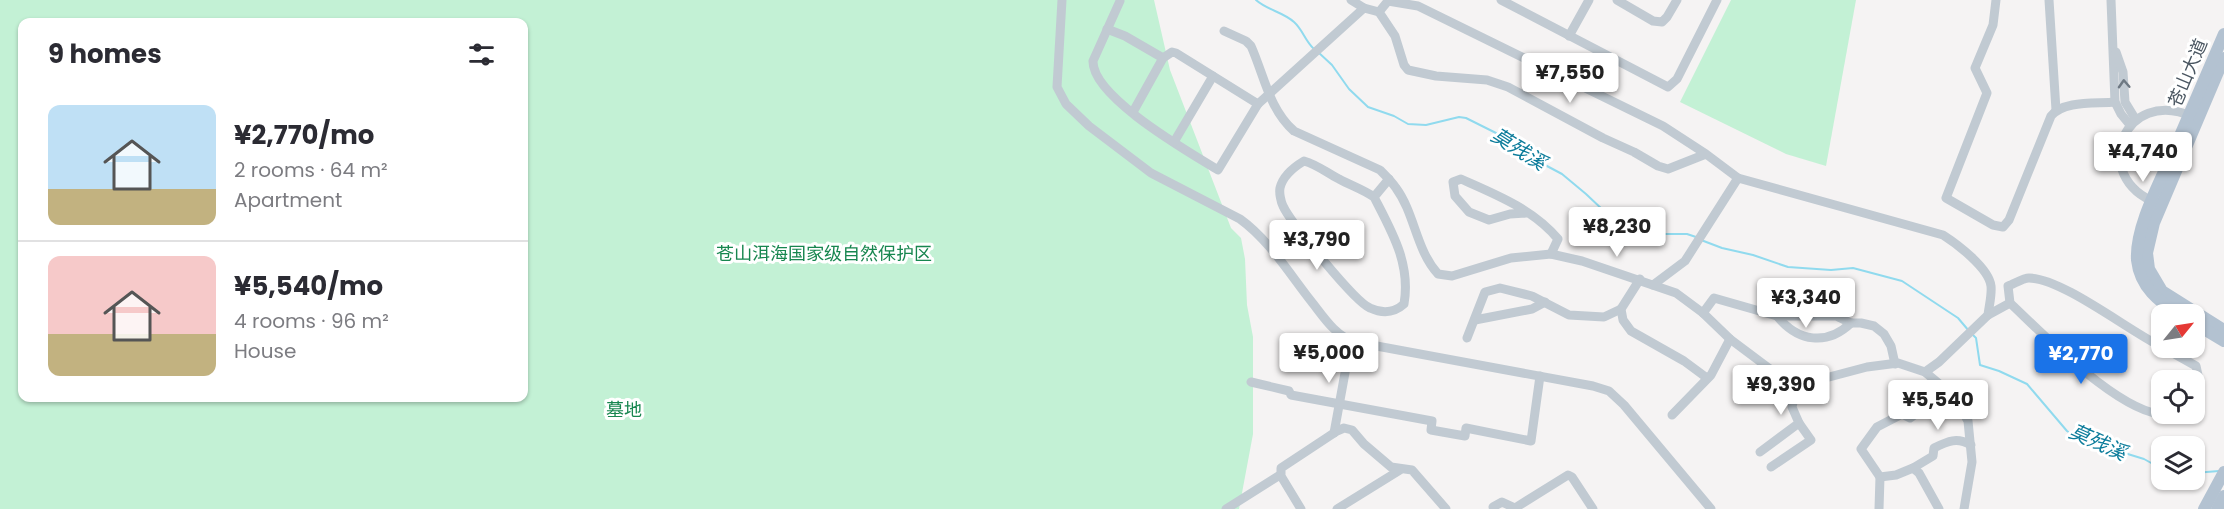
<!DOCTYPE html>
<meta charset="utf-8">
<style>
:root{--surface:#fff;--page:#f2f2f3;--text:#2b2b33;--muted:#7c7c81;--line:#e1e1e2;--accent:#1a73e8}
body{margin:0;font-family:Poppins,"Noto Sans SC",sans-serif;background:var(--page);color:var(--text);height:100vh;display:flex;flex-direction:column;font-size:22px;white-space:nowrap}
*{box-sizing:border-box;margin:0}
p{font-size:20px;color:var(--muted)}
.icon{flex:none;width:33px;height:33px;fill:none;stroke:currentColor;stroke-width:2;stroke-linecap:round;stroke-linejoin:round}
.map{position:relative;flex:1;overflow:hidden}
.drawer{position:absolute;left:18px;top:18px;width:510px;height:384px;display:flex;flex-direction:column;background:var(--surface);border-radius:12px;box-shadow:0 2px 4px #0004}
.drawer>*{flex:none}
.needle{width:39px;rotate:60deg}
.fabs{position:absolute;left:2151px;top:304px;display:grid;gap:12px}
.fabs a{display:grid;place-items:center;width:54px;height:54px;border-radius:12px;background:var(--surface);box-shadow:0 2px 4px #0004;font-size:30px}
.price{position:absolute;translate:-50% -51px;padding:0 14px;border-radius:6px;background:#fff;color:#222;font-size:20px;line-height:39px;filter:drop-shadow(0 2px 3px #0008)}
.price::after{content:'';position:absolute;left:50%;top:36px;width:18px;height:14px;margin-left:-9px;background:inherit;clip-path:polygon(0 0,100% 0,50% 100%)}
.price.selected{background:var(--accent);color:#fff}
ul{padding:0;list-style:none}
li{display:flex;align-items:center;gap:18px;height:150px;padding:0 30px}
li+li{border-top:2px solid var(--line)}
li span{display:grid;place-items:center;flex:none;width:168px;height:120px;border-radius:12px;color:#555}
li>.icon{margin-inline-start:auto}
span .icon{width:72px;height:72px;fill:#fffc;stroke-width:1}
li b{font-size:26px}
h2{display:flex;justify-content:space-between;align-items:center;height:72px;padding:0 30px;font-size:26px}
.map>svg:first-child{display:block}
.green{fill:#c3f1d5;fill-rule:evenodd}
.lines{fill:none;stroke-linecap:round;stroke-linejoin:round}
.stream{stroke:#90daee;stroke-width:2}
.minor{stroke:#c1cad2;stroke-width:9}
.major{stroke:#b3c2d1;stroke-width:12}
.oneway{stroke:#6e7983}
.labels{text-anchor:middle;stroke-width:6;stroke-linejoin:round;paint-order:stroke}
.street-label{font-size:18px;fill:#4a5661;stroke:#fff}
.park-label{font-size:18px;fill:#17864f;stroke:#fff}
.water-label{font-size:20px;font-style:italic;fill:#0c7c9b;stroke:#fff}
</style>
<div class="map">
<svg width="2224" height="509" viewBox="0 0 2224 509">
<rect width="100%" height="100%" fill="#f5f3f3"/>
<g class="green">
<path d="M0 0H1154L1170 70 1231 228 1241 238 1245 259 1247 305 1253 337V434L1239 509H0ZM22 22H524V398H22Z"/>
<polygon points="1731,0 1856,0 1826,166 1786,154 1680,102"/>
</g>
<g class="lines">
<g class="stream">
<path d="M1256 0C1267 10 1283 12 1294 22 1303 30 1305 41 1314 49"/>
<polyline points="1318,52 1332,65 1349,89 1368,107 1394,116 1408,124 1426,125 1459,117 1466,118 1502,136 1517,153 1530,157 1562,174 1586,194 1604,211 1627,226 1656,234 1687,234 1696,237"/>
<polyline points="1701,240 1722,248 1753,255 1788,267 1831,270 1853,268 1902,281 1958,318 1969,331"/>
<polyline points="1973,335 1976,338 1980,365 1999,371 2027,384 2067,431 2079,439 2144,459 2162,469"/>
<polyline points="2194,473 2219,471"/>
</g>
<g class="minor">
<path d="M1062 0 1057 87 1066 104 1089 126 1151 173 1240 219C1269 240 1289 273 1311 301 1323 316 1335 336 1355 342L1593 386 1609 391 1624 405 1711 509"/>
<polyline points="1351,0 1364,8"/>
<polyline points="1501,0 1668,87 1677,79 1717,0"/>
<polyline points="1617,0 1653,21 1662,22 1667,17 1677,0"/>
<path d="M1996 0 1993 25 1975 68 1987 93 1946 198 1993 225 2003 227 2009 220 2051 116C2064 100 2096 104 2115 102"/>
<polyline points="2049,0 2056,110"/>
<polyline points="2111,0 2115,102 2121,114 2130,125"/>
<path d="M1120 1 1093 61C1092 97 1189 152 1218 170L1258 104 1364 8 1379 12"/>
<polyline points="1107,29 1125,36 1163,58 1133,112"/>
<path d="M1224 31 1246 41 1251 46C1264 75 1269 109 1294 131L1380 170C1386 176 1392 182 1396 188 1415 214 1416 250 1438 274L1452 276 1511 258 1551 254 1582 261 1676 293 1703 313 1730 339 1770 369 1798 381H1814L1867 367 1898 363 1925 372 1955 397 1968 421 1972 462 1964 509"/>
<polyline points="1569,36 1589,0"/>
<polyline points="2116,52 2123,72 2125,102 2136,120"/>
<polyline points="1163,58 1172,52 1176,53 1258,104"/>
<polyline points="1174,142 1213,76"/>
<path d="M1706 154 1663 126 1418 6 1388 1 1379 12 1395 36 1404 65 1408 70 1436 76 1487 80 1508 87 1603 138 1634 152 1658 166 1668 169 1706 154 1738 178 1943 235C1957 244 1989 268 1991 286 1992 295 1989 306 1988 315L1939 362 1925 372"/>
<path d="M1374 197C1392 232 1411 264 1404 304 1394 313 1383 314 1370 308 1355 302 1291 223 1283 206 1281 202 1279 193 1280 188 1283 175 1294 167 1304 161 1318 165 1327 173 1339 179 1352 186 1362 189 1374 197L1389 179"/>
<path d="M2157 203C2088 177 2124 85 2193 117"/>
<path d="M1526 213 1510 214 1489 220 1469 212 1455 196 1453 182 1461 179C1495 194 1533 209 1558 239L1551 254"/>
<polyline points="1640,279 1621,309 1623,320 1631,331 1684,361 1707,378"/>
<polyline points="1653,285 1685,261 1738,178"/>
<polyline points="1703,313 1714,298 1777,316 1836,316 1851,323 1861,323 1874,326 1884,334 1891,346 1895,364"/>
<polyline points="1988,315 2010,303"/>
<path d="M1777 316C1798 342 1827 346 1851 323"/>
<polyline points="1475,320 1532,309 1545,302"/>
<polyline points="1467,338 1485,292 1500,288 1532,296 1569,315 1604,317 1621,309"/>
<path d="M2162 347C2129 331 2062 278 2029 278 2023 278 2014 284 2008 286L2010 303C2041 332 2128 423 2172 414"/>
<polyline points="2164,348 2196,366 2199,380 2194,397"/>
<polyline points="1251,382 1289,391 1291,395 1432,421 1431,430 1465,436 1466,428 1531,441 1540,376"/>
<polyline points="1672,415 1711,375 1730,339"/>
<polyline points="1334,433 1351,340"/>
<polyline points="1760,452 1799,423 1792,407 1798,381"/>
<polyline points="1771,467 1811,440 1799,423"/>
<path d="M1913 468 1933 456 1934 448C1948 441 1957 437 1971 445"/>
<polyline points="1493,507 1502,502 1515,508 1568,475 1572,477 1593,509"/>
<polyline points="1226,509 1280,475"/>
<polyline points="1301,509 1281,476 1281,468 1337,431 1344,428 1352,430 1364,444 1391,467 1412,470 1446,509"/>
<polyline points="1337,509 1400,470"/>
<polyline points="1879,509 1880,477"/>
<polyline points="1939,509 1919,473 1913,468 1896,475 1880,477 1861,449 1877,427 1902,414 1910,418 1949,391"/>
</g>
<g class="major">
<polyline points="2224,58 2154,223 2147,253 2149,269 2162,291 2224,330"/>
<path d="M2180 315C2159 302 2140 287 2137 260 2135 227 2160 182 2173 152 2190 112 2207 73 2224 34"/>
<polyline points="2194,323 2224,341"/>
<polyline points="2204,509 2224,472"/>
<polyline points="2217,509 2224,496"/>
</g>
</g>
<defs><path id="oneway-chevron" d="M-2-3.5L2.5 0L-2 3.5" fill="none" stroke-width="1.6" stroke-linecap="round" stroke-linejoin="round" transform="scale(1.5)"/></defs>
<use class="oneway" href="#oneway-chevron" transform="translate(2124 84) rotate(-93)"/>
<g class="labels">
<g class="street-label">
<text transform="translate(2188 73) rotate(-67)" y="6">苍山大道</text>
</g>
<g class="park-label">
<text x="824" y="260">苍山洱海国家级自然保护区</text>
<text x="624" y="416">墓地</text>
</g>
<g class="water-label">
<text transform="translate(1519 149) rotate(32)" y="7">莫残溪</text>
<text transform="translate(2098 442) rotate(24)" y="7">莫残溪</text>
</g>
</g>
</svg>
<div class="fabs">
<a><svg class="needle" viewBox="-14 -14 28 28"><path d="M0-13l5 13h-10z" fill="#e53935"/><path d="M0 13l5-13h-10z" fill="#7c7c81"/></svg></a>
<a><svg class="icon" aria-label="locate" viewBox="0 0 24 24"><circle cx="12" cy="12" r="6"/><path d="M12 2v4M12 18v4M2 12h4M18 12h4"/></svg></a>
<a><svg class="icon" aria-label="layers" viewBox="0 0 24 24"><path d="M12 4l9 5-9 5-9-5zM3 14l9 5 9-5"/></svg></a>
</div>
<b class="price" style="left:1570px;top:104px">¥7,550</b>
<b class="price" style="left:2143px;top:183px">¥4,740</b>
<b class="price" style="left:1617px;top:258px">¥8,230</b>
<b class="price" style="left:1317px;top:271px">¥3,790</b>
<b class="price" style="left:1806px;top:329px">¥3,340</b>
<b class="price" style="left:1329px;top:384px">¥5,000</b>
<b class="price selected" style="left:2081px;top:385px">¥2,770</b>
<b class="price" style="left:1781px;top:416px">¥9,390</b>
<b class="price" style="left:1938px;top:431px">¥5,540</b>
<section class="drawer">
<h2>9 homes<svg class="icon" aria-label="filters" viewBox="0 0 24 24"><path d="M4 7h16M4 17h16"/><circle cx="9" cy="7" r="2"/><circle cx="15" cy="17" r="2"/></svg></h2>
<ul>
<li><span style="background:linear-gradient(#bfe0f5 70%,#c2b280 0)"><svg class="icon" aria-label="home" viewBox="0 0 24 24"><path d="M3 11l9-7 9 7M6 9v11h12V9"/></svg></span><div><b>¥2,770/mo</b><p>2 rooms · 64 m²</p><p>Apartment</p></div></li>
<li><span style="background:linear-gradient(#f6c9c9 65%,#c2b280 0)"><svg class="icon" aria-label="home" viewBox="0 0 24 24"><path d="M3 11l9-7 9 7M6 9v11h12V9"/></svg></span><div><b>¥5,540/mo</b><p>4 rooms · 96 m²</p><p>House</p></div></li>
</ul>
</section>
</div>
